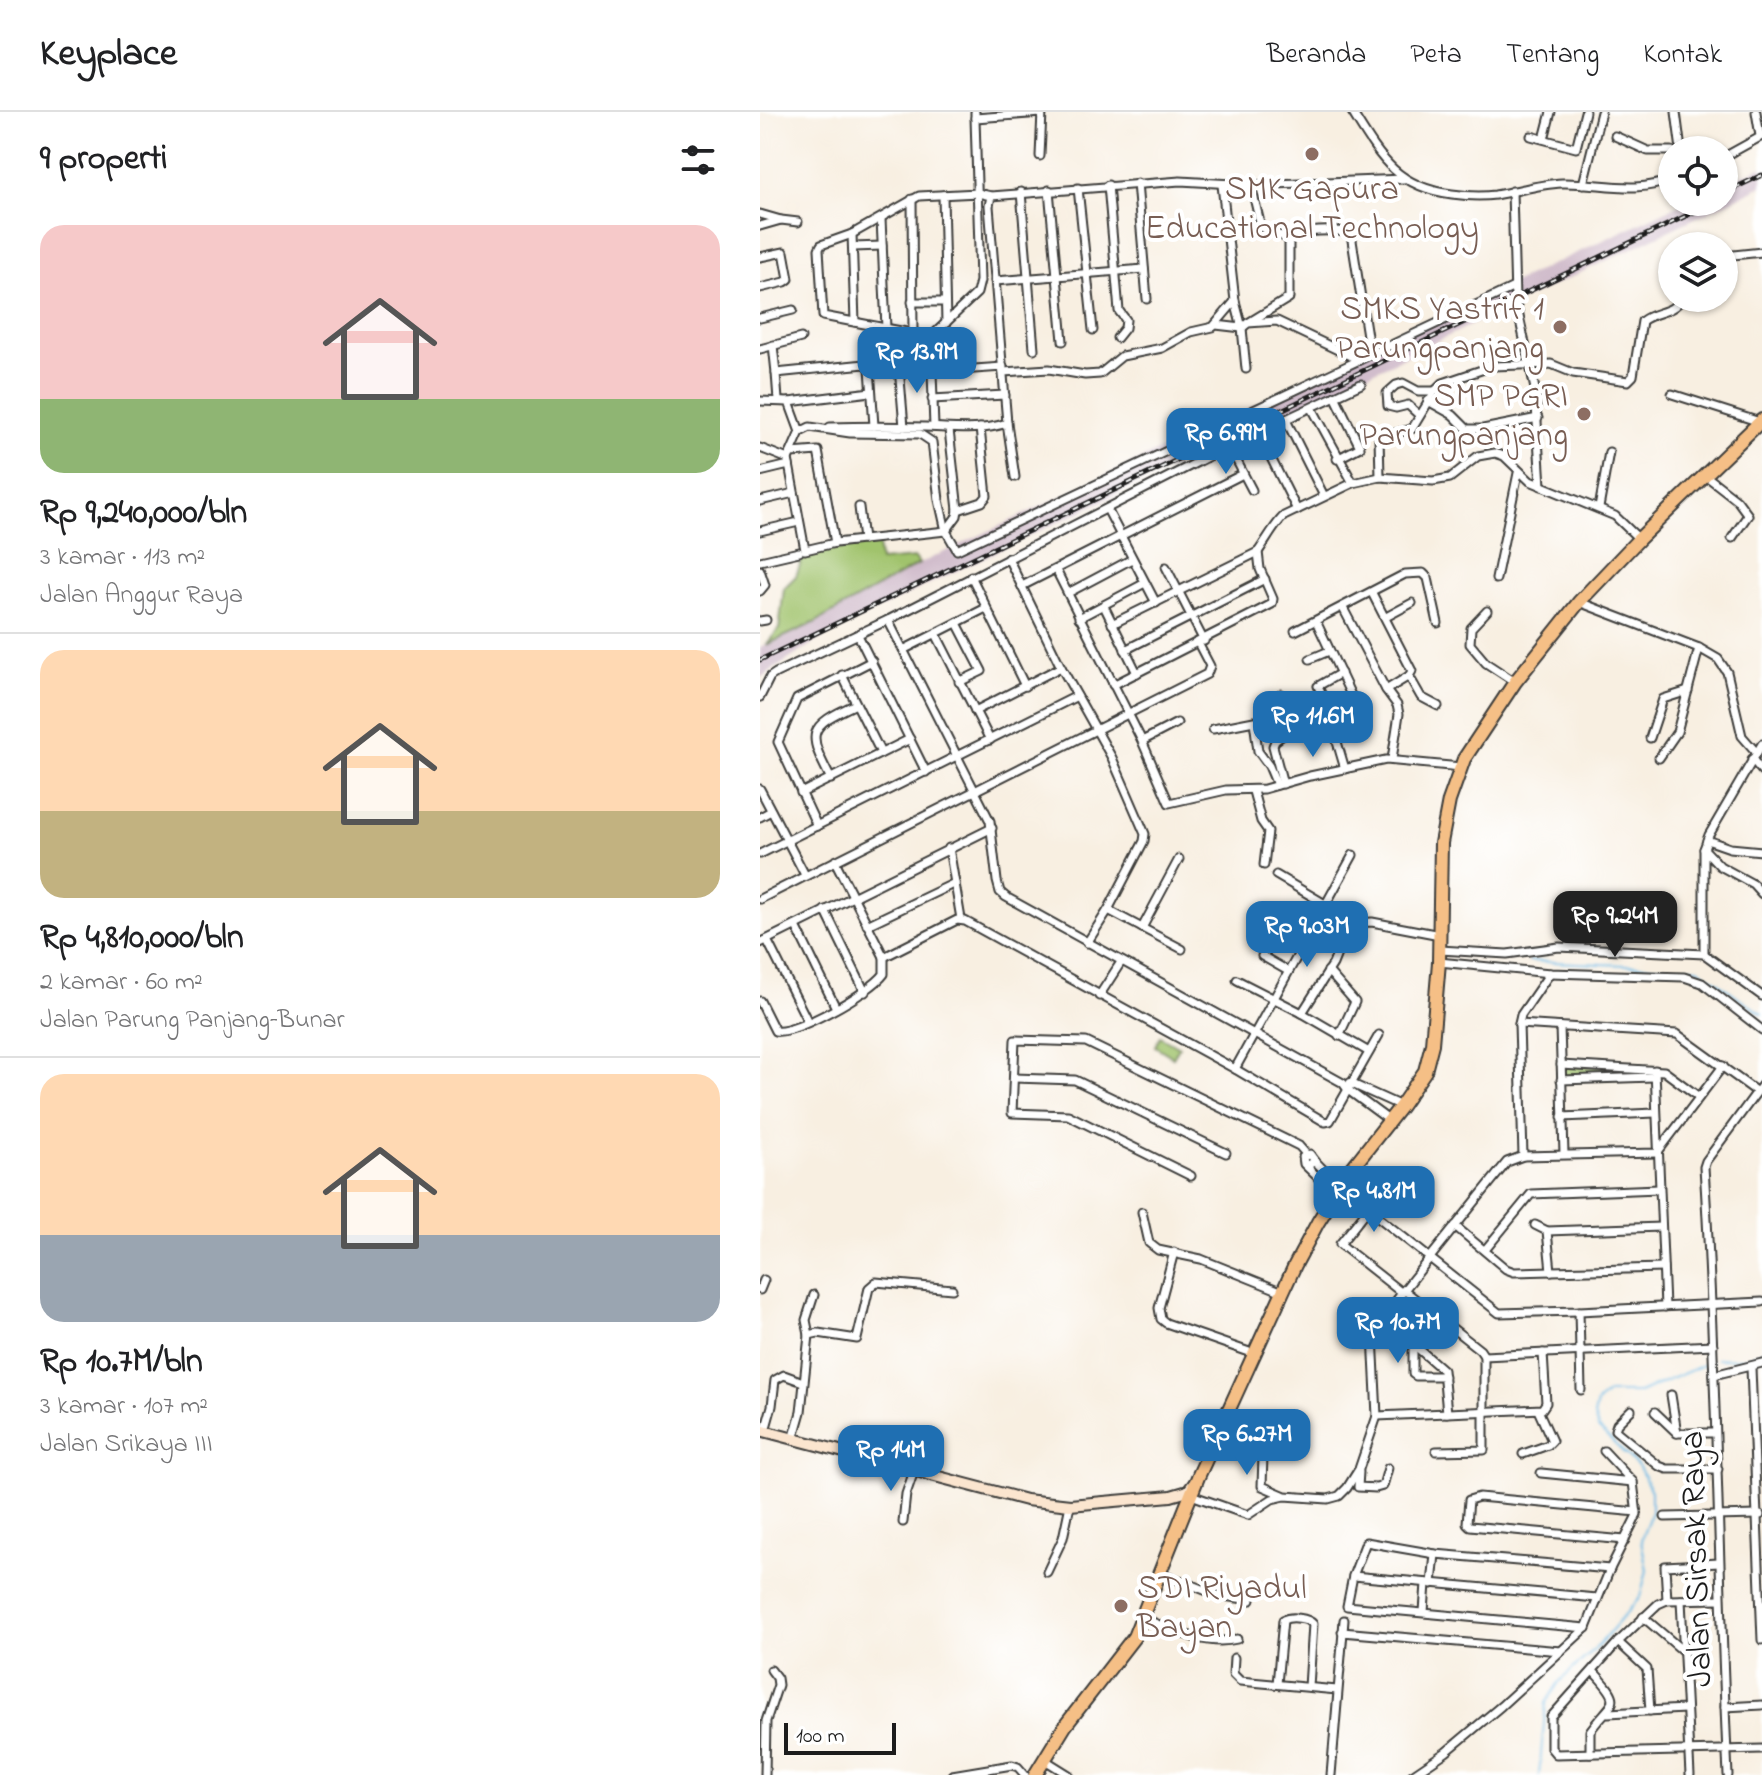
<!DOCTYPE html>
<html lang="id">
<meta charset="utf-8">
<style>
:root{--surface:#fff;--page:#f6f6f6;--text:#202124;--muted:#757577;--line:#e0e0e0;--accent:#1f6fb2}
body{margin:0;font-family:"Indie Flower",sans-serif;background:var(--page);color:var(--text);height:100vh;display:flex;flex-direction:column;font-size:30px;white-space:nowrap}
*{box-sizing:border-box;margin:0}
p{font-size:26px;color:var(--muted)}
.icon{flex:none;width:44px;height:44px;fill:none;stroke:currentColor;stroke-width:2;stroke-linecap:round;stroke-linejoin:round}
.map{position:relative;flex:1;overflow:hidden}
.side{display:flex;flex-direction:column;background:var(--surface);width:760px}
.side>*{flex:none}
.tools{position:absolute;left:898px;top:24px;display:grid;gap:16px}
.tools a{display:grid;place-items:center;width:80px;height:80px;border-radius:50%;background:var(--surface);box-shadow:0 2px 6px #0004;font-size:40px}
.scale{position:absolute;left:24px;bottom:20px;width:112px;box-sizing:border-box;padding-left:8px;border:4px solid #1c1c1c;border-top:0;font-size:22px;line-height:28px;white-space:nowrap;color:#1c1c1c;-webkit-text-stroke:6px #fff;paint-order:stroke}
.price{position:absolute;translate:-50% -68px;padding:0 18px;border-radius:16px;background:var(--accent);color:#fff;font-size:26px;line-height:52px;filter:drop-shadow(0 2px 4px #0008)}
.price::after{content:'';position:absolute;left:50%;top:48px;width:24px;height:18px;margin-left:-12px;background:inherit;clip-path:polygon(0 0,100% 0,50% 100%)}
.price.active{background:#222;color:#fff}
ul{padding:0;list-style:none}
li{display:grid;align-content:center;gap:16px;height:424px;padding:0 40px}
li+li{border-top:2px solid var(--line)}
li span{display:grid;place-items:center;height:248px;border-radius:24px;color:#555}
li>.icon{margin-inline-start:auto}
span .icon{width:144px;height:144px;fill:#fffc;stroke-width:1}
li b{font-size:34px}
h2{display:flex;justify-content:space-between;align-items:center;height:96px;padding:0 40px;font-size:34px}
header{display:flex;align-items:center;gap:48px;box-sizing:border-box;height:112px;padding:0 40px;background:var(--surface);border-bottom:2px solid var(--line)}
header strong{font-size:38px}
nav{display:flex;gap:44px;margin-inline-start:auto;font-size:28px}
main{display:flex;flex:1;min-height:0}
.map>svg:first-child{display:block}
.industrial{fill:#d1bdcc}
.green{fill:#a0c36c;stroke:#5e7044;stroke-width:2}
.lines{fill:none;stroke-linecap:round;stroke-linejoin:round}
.stream{stroke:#6bbae5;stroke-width:2}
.minor-casing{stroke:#3d3c3a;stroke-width:11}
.secondary-casing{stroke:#3d3c3a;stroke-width:14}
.primary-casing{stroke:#3d3c3a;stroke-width:16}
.minor{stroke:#fff;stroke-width:7}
.secondary{stroke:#fbe5cf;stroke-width:10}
.primary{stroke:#f5bf86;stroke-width:12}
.rail-casing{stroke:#1c1c1c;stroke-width:5}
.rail{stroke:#fff;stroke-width:2;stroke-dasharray:6;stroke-linecap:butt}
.education-dot{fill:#8d6e63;stroke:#fff;stroke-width:3}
.labels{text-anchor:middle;stroke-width:8;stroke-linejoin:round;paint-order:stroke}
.education-label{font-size:34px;fill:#785e54;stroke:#fff;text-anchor:end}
.street-label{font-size:34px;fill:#1c1c1c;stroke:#fff}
</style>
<header>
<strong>Keyplace</strong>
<nav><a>Beranda</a><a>Peta</a><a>Tentang</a><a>Kontak</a></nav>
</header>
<main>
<section class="side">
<h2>9 properti<svg class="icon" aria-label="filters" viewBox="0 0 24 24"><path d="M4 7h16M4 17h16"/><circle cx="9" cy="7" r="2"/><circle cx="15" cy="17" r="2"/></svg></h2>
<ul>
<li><span style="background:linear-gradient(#f6c9c9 70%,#8fb573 0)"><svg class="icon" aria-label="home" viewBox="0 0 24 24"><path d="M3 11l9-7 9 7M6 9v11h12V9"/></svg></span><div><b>Rp 9,240,000/bln</b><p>3 kamar · 113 m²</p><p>Jalan Anggur Raya</p></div></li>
<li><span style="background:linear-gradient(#ffd9b3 65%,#c2b280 0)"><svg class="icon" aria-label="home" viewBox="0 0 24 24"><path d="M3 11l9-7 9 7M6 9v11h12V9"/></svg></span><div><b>Rp 4,810,000/bln</b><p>2 kamar · 60 m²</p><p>Jalan Parung Panjang–Bunar</p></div></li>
<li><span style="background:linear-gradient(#ffd9b3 65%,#9aa5b1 0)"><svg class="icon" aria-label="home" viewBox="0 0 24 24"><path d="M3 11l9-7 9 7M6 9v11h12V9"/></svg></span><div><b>Rp 10.7M/bln</b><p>3 kamar · 107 m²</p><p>Jalan Srikaya III</p></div></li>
</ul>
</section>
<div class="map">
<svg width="1002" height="1663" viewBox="0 0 1002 1663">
<rect width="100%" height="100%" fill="#fff"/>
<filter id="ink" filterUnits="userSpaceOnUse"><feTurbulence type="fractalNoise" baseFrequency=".0125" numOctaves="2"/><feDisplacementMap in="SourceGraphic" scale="16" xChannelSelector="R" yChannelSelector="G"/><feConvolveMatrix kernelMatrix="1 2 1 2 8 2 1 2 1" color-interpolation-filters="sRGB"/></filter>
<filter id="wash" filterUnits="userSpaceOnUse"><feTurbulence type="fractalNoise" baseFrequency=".006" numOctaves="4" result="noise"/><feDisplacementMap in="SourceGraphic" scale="32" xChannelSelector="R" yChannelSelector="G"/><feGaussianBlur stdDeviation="1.8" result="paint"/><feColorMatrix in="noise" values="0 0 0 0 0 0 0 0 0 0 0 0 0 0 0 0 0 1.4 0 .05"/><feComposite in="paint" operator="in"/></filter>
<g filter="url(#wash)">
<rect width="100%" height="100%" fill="#f8efe1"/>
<polygon class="industrial" points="1002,55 1002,74 167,473 57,529 0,566 0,536 54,511 159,452 924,90 964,90 964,71"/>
<g class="green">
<polygon points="118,430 120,449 155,446 159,452 54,511 6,533 19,517 24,476 36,464 44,442"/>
<polygon points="400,924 419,935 413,945 395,934"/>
<polygon points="801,953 895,958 894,965 801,968"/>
</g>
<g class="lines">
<g class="stream">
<polyline points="769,849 938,856 1002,902"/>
<polyline points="958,1247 989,1246 1002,1239"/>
<polyline points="779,1663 786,1591 799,1570 839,1533 880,1485 887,1458 881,1428 891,1400 891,1379 879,1355 838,1316 834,1304 837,1291 848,1281 879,1281 952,1249"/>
</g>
</g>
</g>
<g filter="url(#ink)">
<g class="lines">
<defs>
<g id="minor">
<polyline points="215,0 215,6 220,169 217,181 174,222 167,224 63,204 59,137 61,133 92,122 159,84 218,81 231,84"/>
<path d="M592 0C620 45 636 75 692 82 706 84 721 85 735 83 758 79 779 72 802 71 840 70 875 83 912 67"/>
<polyline points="916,0 921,38"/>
<polyline points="996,0 1000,24"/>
<polyline points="215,6 282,1"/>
<polyline points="771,24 816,36 825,0"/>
<polyline points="855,24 888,39 912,39"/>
<polyline points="784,27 791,0"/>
<polyline points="280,44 282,0"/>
<polyline points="964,45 1002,24"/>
<polyline points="377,71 387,187"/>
<polyline points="823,72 841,0"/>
<polyline points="348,73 359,199 366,208 365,216 357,226"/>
<polyline points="462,73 475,189 482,216 486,257"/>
<polyline points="318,76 333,218"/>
<polyline points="289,78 303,229"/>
<polyline points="752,79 755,186 775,277 781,374"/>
<polyline points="261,80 274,237"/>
<polyline points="183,83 186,211"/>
<polyline points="152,87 153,222"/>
<polyline points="0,102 21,108 0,114"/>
<polyline points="121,107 126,216"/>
<polyline points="21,108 38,110"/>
<polyline points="92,122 95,210"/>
<path d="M526 125C538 119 580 116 591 122L610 243"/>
<polyline points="93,135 122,134"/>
<polyline points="964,144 1002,140"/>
<polyline points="0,145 24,140 29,167 25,170 0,176"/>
<polyline points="235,169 384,157"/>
<polyline points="152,190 185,190"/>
<polyline points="0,206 33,198"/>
<polyline points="488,211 529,186 529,130 526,125 510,121 501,115 491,73"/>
<polyline points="456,213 482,216 488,211 517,209 599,248"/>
<polyline points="13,233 16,261"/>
<polyline points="0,237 41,226"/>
<polyline points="139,255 144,315"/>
<polyline points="243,260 289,257 325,263 340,262 362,244 402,236 431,220 453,215 475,189"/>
<polyline points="912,282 1000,310"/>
<polyline points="575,284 600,335 577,347"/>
<polyline points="172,287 245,283"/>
<polyline points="18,288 16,261 105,252 110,256 114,314"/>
<polyline points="0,289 29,290 40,320 50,315 90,321 160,322 172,330 179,388 186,419 197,438 754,175"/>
<polyline points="668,289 693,303 707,317 723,317 778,306"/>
<polyline points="29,290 111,280"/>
<polyline points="552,296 593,371"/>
<polyline points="659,303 648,293 636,296 628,294 627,281 636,273 643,271 658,279 675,279"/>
<polyline points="526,308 564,384"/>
<path d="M70 315C102 314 133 314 165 315 193 316 220 320 247 311"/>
<polyline points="174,315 172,260 243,255"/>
<polyline points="40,320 28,347 45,438 75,431 186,419 197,404 198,398 189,318"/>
<polyline points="498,320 537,398"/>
<polyline points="469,334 492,378"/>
<polyline points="0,336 28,347"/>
<polyline points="31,341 58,339 75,431"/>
<polyline points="0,360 29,353"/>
<polyline points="945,363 977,388 988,403 972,426"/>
<polyline points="255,365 247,311 229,94 231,84 420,69 491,73 644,67"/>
<path d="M620 365 619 325 652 317 675 279 683 271 733 254 791 252 813 261 868 269 873 264 882 209C896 198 911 203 922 186"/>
<polyline points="0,389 34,381"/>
<polyline points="99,395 103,428"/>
<polyline points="839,396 849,340"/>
<polyline points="347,397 396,491"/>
<polyline points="198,398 222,390 227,384 220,316"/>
<polyline points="0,419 39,410"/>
<polyline points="248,446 301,555 352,646 385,722 384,729 348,798 327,831"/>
<polyline points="0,449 39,440"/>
<polyline points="406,455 444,529"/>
<polyline points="0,458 5,473 0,479"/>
<polyline points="296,458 382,629 409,691 466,678 504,677 550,664 626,648 701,655"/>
<polyline points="211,464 265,574"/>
<polyline points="736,467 758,361"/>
<polyline points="262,474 483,362"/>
<polyline points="308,481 372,447"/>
<polyline points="612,481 652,559 649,564 626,578"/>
<polyline points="819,490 939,536 958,547 967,560 982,624 996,640"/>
<polyline points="344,494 377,561"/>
<polyline points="583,496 626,578 637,593 639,602 632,647"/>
<polyline points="727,499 711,516 710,532 726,551 755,570"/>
<polyline points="626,505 652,491"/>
<polyline points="319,506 385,471"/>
<polyline points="128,508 230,709 237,769 240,780 246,785 583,971 588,978 630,1009"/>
<polyline points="0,509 6,508"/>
<polyline points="556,509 597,596"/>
<polyline points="197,511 222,559 199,570"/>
<polyline points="352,512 498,440"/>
<polyline points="535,519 645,462 663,461 668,466 678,511"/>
<polyline points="176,522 230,628"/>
<polyline points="98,523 166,660"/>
<polyline points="145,537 226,496"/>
<polyline points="365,538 505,467"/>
<polyline points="550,547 569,539"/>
<polyline points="581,561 558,574 567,596 585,657"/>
<polyline points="82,563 121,641"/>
<polyline points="649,564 661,585 678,594"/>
<path d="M353 573 512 492 513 487 500 457 498 440C506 429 515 412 524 404L593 371 620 365 673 369 690 366 718 344 735 341 744 344 770 369 855 404 879 427"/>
<polyline points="521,582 527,620 515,629 513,634 523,672"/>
<polyline points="0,585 10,565 16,561 128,508 469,334 601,272"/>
<polyline points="215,599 301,555"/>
<polyline points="453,617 494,609 498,639 509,654 517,673"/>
<polyline points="890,626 903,587 928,579"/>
<polyline points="382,629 417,611"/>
<polyline points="899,646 917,620 939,536"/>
<polyline points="992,647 1002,659"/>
<path d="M71 667C47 621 46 615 96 592"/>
<polyline points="0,677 45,763"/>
<polyline points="493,679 501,709 508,719 504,753"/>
<polyline points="41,681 150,627"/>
<polyline points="0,705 11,699"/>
<polyline points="57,714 18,630 37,587 112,549"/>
<polyline points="947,728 970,736 1002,739"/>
<polyline points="189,736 201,807"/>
<polyline points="944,737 960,754 993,772 1002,782"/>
<polyline points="0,742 317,584"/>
<polyline points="516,763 565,792"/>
<polyline points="0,787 447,562 450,554 438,531"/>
<polyline points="65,798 105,880"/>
<polyline points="348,798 422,837"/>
<polyline points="510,800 547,823"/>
<polyline points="107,813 195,771"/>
<polyline points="36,814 76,896"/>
<polyline points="382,816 419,747"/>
<polyline points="7,828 48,910"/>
<polyline points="0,831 232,716"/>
<polyline points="680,838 747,842 799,835 944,842 1002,884"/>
<polyline points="944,842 944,737 949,723 1002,632"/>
<polyline points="502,844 528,859"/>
<polyline points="124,845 197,808 205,809 475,957 565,1010 570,1009 619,923"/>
<polyline points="679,850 790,861 924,865 942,871 1002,918"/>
<polyline points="568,859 595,890 579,924"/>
<polyline points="477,868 542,901 609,940"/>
<polyline points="339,884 361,850"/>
<path d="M0 889 15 919C35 923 111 880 124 862V845L75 749"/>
<polyline points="542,901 573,852 585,822 595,811 612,810 680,823"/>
<polyline points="759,912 917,922 997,980"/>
<polyline points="800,915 804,1042"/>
<polyline points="801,953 904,959 939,985"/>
<polyline points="475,957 593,743"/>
<polyline points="895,958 905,1195"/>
<polyline points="254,966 315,968 466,1041"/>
<polyline points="801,968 894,965"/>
<polyline points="590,971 641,994"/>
<polyline points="802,1005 895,1001"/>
<polyline points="763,1044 759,912 761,903 790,861"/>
<polyline points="555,1049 579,1074 739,1201 819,1199 1002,1190"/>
<polyline points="547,1054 555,1049 550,1042 543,1045 544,1052 574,1081"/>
<polyline points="431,1064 308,1003 252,1001 255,928 326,930 539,1034 546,1042"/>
<polyline points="608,1097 580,1132 642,1181"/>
<polyline points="382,1100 389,1131 398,1138 441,1147 523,1180"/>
<polyline points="775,1113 787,1119 791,1159"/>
<polyline points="695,1114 746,1157 754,1160 903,1156"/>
<polyline points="787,1119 901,1115"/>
<polyline points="725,1138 771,1082 899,1077"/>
<polyline points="414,1140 399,1196 401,1207 406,1211 495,1242"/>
<polyline points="0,1178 4,1168"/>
<polyline points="644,1178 720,1238 724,1244 724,1338 676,1339"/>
<polyline points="819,1199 821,1278"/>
<polyline points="673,1201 653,1232 653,1262 656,1264 684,1264"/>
<polyline points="49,1223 46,1208 54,1183"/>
<polyline points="653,1232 683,1258 687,1301"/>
<polyline points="724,1244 953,1233"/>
<polyline points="991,1256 1002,1528"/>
<polyline points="954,1263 1002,1251"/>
<polyline points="911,1283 917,1321 955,1321"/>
<polyline points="871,1298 857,1312 855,1318 899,1354 907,1357 958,1357"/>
<polyline points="895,1300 917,1321"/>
<polyline points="617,1304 782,1297 786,1291 783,1241"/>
<polyline points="5,1319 12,1294 15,1268 24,1263 43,1270"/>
<polyline points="459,1320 503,1344 502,1374 523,1383"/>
<polyline points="33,1328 41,1300 49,1223 58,1221 97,1227 109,1176 116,1170 192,1177"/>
<polyline points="763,1342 788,1333 792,1329 778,1298"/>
<polyline points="599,1360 598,1375 616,1376 623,1374 628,1356"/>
<polyline points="781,1361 873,1370"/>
<polyline points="431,1383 488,1403 512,1387 525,1384 568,1387 579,1384 587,1376 599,1357 617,1304 613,1223 615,1218 644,1178 747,1050 763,1044 897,1041 963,954"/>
<polyline points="905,1405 1000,1403"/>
<polyline points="143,1410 146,1382 154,1359"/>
<polyline points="865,1428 710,1414 707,1411 709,1388 719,1385 877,1400"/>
<polyline points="287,1460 303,1426 310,1393"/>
<polyline points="401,1461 457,1483 491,1488"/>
<polyline points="593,1464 837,1486"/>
<polyline points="672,1472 675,1442"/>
<polyline points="960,1487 907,1488 898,1492 858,1530 791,1605 791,1636 796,1642 1002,1637"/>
<polyline points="907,1488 905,1454 959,1451"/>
<polyline points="921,1488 930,1663"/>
<polyline points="664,1500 666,1471"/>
<polyline points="883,1505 923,1539"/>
<path d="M382 1506C411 1517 446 1535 477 1527"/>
<polyline points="826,1516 587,1494 593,1464 606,1430 675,1442 850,1457"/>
<polyline points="582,1520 801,1539"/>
<polyline points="858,1530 887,1557 890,1599"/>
<polyline points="474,1546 473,1562 480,1569 577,1578"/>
<path d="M517 1572 523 1508C531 1504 548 1506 553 1512L549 1575"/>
<polyline points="965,1595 1002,1593"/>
<polyline points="848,1601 925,1597"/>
<path d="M830 1641V1619C853 1587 866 1594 833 1559"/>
<polyline points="285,1648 309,1663"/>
<polyline points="5,1663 6,1609 18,1573 17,1566 11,1558"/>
<polyline points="192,1663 252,1653 258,1655 265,1663"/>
<polyline points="571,1663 584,1508"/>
<polyline points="652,1663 686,1640 741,1594 826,1516 850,1457 877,1403 873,1370 844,1339"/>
<path d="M968 1663C958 1460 957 1258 944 1055L946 1049 1002 973"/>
</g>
<polyline id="secondary" points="0,1318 266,1388 310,1393 411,1384 428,1379 435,1370"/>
<polyline id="primary" points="275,1663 305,1614 374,1525 438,1365 535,1153 558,1110 589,1060 641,994 665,959 672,932 679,850 681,731 689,689 704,647 755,570 819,490 879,427 1002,308"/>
</defs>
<use href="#minor" class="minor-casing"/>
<use href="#secondary" class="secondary-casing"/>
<use href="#primary" class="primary-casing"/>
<use href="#minor" class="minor"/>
<use href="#secondary" class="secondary"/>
<use href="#primary" class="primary"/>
<defs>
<g id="rail">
<polyline points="964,81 1002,63"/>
<polyline points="0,548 955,90"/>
</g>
</defs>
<use href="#rail" class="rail-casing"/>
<use href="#rail" class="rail"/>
</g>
</g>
<g class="education-dot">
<circle cx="552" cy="42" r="8"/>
<circle cx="800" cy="215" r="8"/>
<circle cx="824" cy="302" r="8"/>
<circle cx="361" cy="1494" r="8"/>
</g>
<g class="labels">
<g class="education-label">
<text x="552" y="87" text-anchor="middle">SMK Gapura<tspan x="552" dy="39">Educational Technology</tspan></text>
<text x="784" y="207">SMKS Yastrif 1<tspan x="784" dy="39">Parungpanjang</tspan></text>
<text x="808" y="294">SMP PGRI<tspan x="808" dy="39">Parungpanjang</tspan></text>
<text x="377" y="1486" text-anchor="start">SDI Riyadul<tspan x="377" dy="39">Bayan</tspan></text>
</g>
<g class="street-label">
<text transform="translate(934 1447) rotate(-92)" y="12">Jalan Sirsak Raya</text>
</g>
</g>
</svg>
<div class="tools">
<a><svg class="icon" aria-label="locate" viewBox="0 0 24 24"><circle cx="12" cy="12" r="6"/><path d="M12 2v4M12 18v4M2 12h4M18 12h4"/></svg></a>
<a><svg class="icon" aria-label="layers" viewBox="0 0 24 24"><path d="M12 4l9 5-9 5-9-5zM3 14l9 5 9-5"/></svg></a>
</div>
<div class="scale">100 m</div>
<b class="price" style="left:157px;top:283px">Rp 13.9M</b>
<b class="price" style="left:466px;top:364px">Rp 6.99M</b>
<b class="price" style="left:553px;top:647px">Rp 11.6M</b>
<b class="price active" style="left:855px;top:847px">Rp 9.24M</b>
<b class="price" style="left:547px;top:857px">Rp 9.03M</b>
<b class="price" style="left:614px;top:1122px">Rp 4.81M</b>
<b class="price" style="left:638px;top:1253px">Rp 10.7M</b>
<b class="price" style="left:487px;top:1365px">Rp 6.27M</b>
<b class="price" style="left:131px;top:1381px">Rp 14M</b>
</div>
</main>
